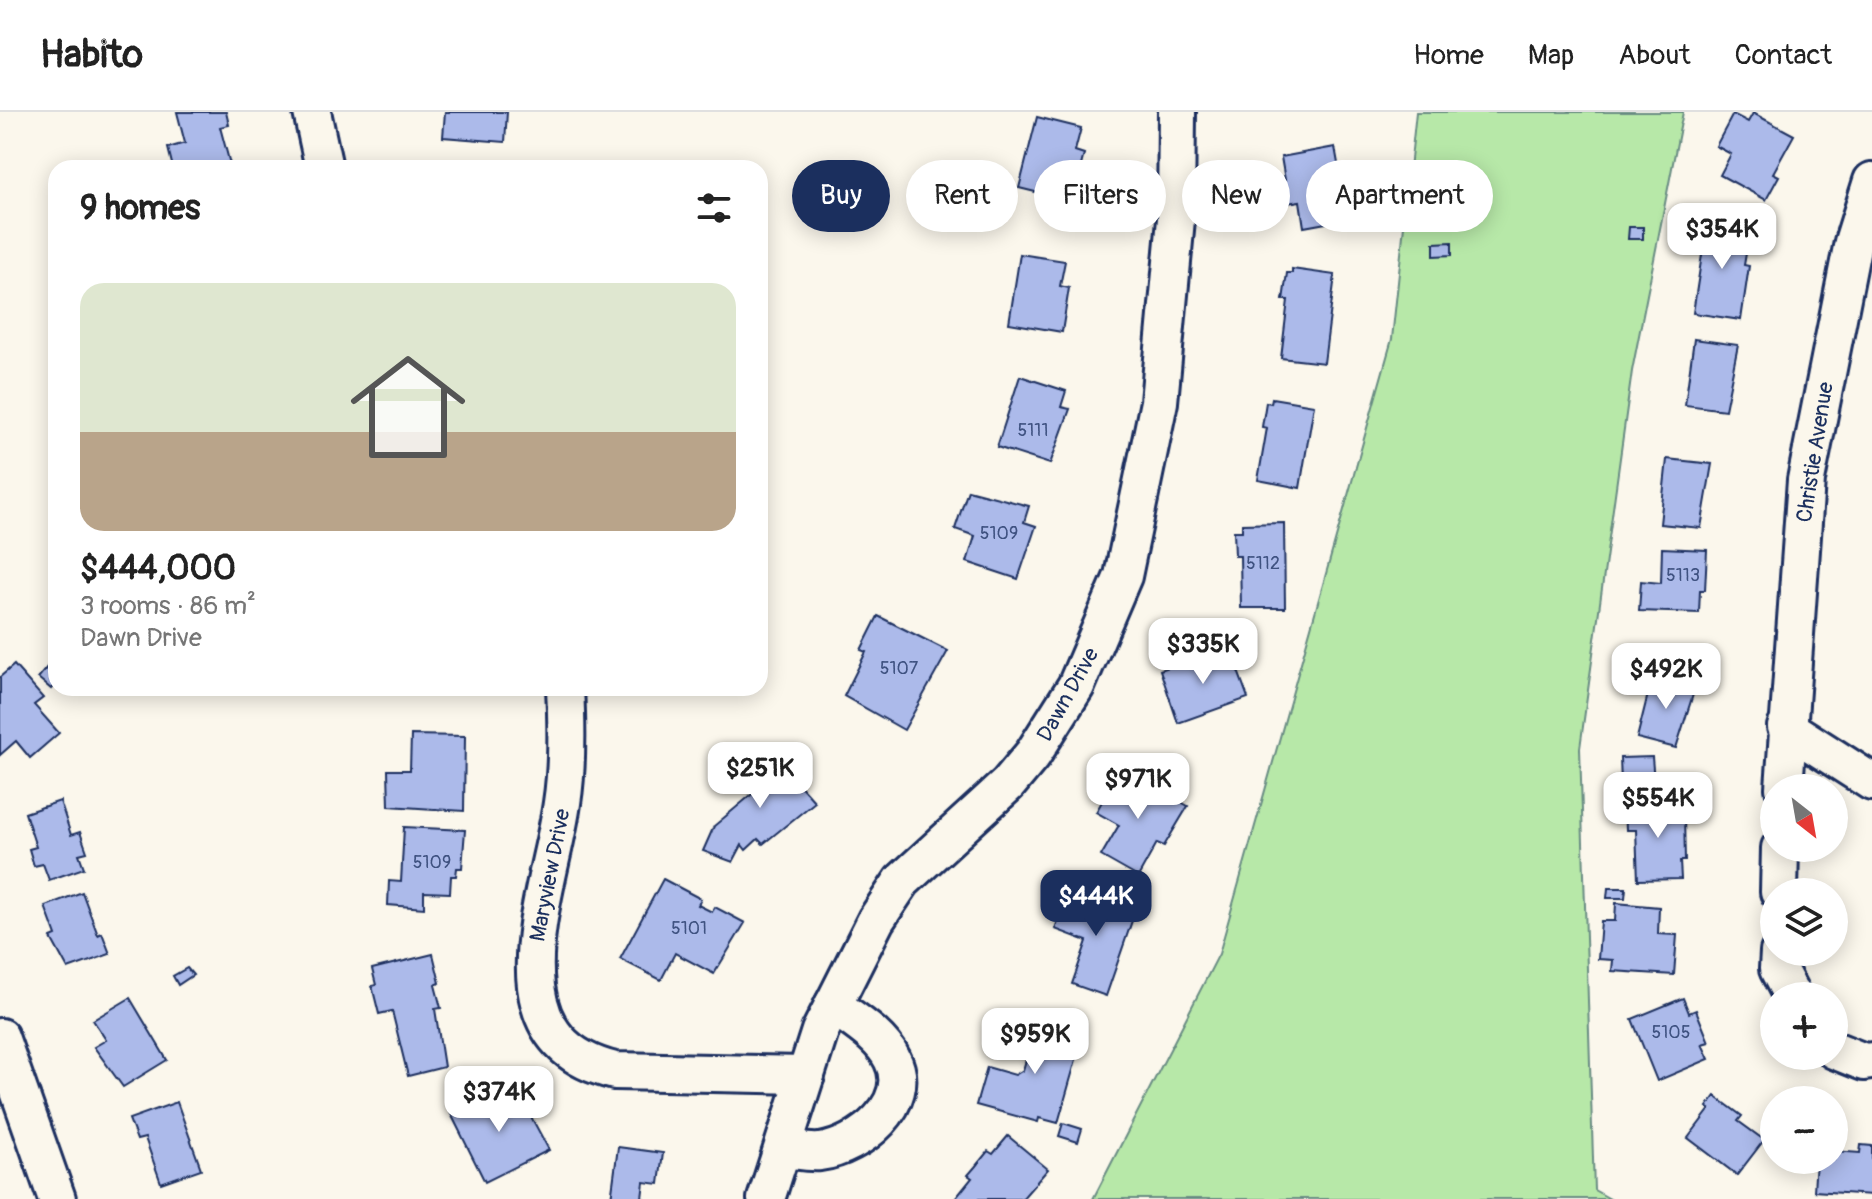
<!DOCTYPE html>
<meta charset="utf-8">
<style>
:root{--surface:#fff;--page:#f2f2f2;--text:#222;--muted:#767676;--line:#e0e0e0;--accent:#1b2f5e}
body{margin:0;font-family:Pangolin,sans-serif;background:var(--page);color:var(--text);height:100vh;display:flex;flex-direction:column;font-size:30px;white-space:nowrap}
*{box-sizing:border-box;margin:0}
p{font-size:26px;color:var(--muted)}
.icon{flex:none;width:44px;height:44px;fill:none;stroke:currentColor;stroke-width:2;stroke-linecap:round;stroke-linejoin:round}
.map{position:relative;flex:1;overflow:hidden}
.drawer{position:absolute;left:48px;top:48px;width:720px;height:536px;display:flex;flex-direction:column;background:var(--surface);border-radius:24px;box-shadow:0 4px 20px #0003}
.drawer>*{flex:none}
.top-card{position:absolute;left:792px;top:48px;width:760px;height:72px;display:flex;gap:16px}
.needle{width:52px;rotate:149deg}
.buttons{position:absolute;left:1760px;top:662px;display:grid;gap:16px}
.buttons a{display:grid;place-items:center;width:88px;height:88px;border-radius:50%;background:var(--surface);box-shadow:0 4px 20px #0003;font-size:40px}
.price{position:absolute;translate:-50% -68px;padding:0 18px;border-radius:16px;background:#fff;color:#222;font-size:26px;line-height:52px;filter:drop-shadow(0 2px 4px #0008)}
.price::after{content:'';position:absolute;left:50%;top:48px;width:24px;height:18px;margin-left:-12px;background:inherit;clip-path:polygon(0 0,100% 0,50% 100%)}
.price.current{background:var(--accent);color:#fff}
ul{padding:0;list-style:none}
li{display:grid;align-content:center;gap:16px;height:424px;padding:0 32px}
li span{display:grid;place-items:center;height:248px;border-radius:24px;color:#555}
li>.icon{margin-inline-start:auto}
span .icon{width:144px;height:144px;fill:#fffc;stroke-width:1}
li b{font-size:34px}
h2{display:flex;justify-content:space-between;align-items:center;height:96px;padding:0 32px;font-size:34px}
.chip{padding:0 28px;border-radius:36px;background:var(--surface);box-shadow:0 4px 20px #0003;font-size:28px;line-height:72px}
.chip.current{background:var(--accent);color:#fff}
header{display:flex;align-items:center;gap:48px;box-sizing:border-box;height:112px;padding:0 40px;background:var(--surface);border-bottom:2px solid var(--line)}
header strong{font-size:38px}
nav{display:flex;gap:44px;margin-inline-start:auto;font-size:28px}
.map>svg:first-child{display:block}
.green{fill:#b7e8a8;stroke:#698c83;stroke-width:2}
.building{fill:#acbaea;stroke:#1b2f5e;stroke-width:2}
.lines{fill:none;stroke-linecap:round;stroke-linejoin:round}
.minor-casing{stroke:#1b2f5e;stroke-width:42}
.minor{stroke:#fbf7ec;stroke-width:36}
.labels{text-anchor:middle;stroke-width:6;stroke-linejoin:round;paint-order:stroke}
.number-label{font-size:18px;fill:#3f5281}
.street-label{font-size:22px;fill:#1b2f5e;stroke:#fbf7ec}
</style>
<header>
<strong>Habito</strong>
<nav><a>Home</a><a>Map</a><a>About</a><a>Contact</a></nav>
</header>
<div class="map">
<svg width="1872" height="1087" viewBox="0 0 1872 1087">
<rect width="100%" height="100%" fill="#fbf7ec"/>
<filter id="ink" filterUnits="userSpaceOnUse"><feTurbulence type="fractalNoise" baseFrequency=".0125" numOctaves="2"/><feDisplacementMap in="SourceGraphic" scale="16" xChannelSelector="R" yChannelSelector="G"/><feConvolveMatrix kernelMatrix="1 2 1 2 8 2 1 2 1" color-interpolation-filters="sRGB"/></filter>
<g filter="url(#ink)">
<polygon class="green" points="1416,0 1683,0 1632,259 1580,636 1594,1078 1610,1087 1093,1087 1219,842 1392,227"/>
<g class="building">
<polygon points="177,0 226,0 229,13 220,15 231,56 173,56 168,36 185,31"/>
<polygon points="445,0 507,0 505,30 443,25"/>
<polygon points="1753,1 1794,23 1773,61 1779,64 1766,88 1720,63 1731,42 1716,34 1733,2 1748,10"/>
<polygon points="1037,5 1081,16 1075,39 1084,42 1072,89 1019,76"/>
<polygon points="1335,35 1348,107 1304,115 1300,89 1281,92 1277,69 1285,68 1281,45"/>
<polygon points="1708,104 1743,110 1740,129 1748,130 1744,153 1749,154 1741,208 1693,201"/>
<polygon points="1629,115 1643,115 1643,127 1628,127"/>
<polygon points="1452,130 1452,143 1434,144 1434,131"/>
<polygon points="1020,142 1065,149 1060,174 1069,176 1062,220 1009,211"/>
<polygon points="1292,157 1335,163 1324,251 1281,246 1288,188 1283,188 1287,161 1292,161"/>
<polygon points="1694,227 1738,233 1725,298 1685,293"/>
<polygon points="1020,264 1066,279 1061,295 1070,297 1050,352 997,335"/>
<polygon points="1272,286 1314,293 1300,376 1258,368 1267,316 1262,315 1266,290 1271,291"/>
<polygon points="1667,347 1712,352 1701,416 1660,412"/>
<polygon points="968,378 1029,394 1024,410 1036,414 1018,467 967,450 975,424 955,417"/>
<polygon points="1284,411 1285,496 1241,496 1240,444 1235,444 1234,419 1242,419 1242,412"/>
<polygon points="1662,436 1707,438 1705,478 1700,478 1699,501 1639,499 1641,469 1661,471"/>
<polygon points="878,504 948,539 904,618 844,584 866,540 861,538"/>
<polygon points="1219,538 1224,552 1234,548 1248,586 1178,611 1160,558"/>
<polygon points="53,548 56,571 51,577 38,566"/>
<polygon points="14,553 43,586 34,593 59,621 30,646 16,629 0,643 0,565"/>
<polygon points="1653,562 1696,573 1676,636 1637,626"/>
<polygon points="411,623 465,624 464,699 389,694 388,658 410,658"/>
<polygon points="768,638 815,690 763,732 758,727 746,738 742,733 733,750 703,739 714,714 757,678 742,662"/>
<polygon points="1652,645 1654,670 1621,671 1620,646"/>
<polygon points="1121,656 1188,694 1164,734 1157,731 1138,765 1101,744 1119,713 1096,700"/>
<polygon points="60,689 71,723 80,720 87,740 79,742 84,756 49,768 43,752 34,754 29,737 36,735 25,701"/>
<polygon points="1679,692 1679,703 1684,703 1685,749 1680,749 1681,767 1638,768 1636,718 1626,718 1625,694"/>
<polygon points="404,715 465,718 462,756 457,756 456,764 451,764 450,781 424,780 424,796 388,793 389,769 401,770"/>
<polygon points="663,767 701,787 698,793 712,800 715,795 745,811 714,862 675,841 661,868 620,847"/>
<polygon points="1608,776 1626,776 1625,786 1607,786"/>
<polygon points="1069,777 1135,800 1106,884 1072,872 1087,829 1055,817"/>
<polygon points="82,780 98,823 102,821 110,842 68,857 51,826 56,824 45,794"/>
<polygon points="1616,791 1659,795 1658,822 1677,823 1674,863 1612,859 1613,848 1598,847 1601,809 1615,809"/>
<polygon points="433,842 440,871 435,873 441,896 435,897 444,955 408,964 392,899 379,902 372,874 376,873 372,857"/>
<polygon points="187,856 193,863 178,873 173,864"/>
<polygon points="130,886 167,948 123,975 94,935 106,928 93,908"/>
<polygon points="1683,886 1689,901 1696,898 1709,930 1702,932 1709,947 1657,969 1632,907"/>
<polygon points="1028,908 1083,923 1058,1011 1039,1006 1038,1010 976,993 987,955 1015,963 1023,958 1028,941 1019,939"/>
<polygon points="506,975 513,990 521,986 549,1038 485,1070 451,1002"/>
<polygon points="1715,984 1742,1004 1738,1009 1764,1028 1737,1063 1688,1026 1710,997 1707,995"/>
<polygon points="177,990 201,1057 161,1071 145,1026 137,1028 129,1007"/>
<polygon points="1063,1011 1082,1017 1078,1030 1059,1024"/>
<polygon points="1008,1024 1048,1057 1022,1087 955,1087 972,1066 968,1063 975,1055 988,1039 993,1042"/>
<polygon points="1861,1033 1872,1034 1872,1083 1814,1079 1816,1048 1834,1048 1834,1039 1860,1041"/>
<polygon points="618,1035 663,1041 659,1072 644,1070 642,1086 645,1087 611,1087"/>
</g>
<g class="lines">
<defs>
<g id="minor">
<polyline points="312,0 324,56"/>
<path d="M565 576C567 614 568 653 562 691 550 779 484 928 615 959L806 963"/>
<polyline points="1786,615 1872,670"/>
<polyline points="1784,676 1806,368 1853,130 1872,69"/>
<polyline points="1779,780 1780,736"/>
<polyline points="1779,840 1778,857 1792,884"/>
<polyline points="0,925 57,1087"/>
<polyline points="1834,938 1864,950 1872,949"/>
<path d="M783 1037C795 1038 808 1041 820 1040 859 1035 915 991 892 947 881 924 853 908 833 893"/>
<polyline points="766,1087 820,919 876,808 902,769 1008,672 1033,642 1076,574 1123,464 1159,290 1176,107 1177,0"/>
</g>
</defs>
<use href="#minor" class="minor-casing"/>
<use href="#minor" class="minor"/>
</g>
</g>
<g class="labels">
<g class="number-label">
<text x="1033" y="324">5111</text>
<text x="999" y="427">5109</text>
<text x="1263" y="457">5112</text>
<text x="1683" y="469">5113</text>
<text x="899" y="562">5107</text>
<text x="432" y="756">5109</text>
<text x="689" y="822">5101</text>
<text x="1671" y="926">5105</text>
</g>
<g class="street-label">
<text transform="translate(1814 340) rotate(-81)" y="8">Christie Avenue</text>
<text transform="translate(1067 582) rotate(-61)" y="8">Dawn Drive</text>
<text transform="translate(549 763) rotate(-79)" y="8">Maryview Drive</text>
</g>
</g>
</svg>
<div class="buttons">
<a><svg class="needle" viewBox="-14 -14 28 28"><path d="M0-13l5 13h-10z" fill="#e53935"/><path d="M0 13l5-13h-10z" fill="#767676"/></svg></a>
<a><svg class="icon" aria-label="layers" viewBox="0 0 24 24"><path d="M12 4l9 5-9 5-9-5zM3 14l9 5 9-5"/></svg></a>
<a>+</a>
<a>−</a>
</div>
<b class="price" style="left:1722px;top:159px">$354K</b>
<b class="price" style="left:1203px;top:574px">$335K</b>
<b class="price" style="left:1666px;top:599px">$492K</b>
<b class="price" style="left:760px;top:698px">$251K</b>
<b class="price" style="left:1138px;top:709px">$971K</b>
<b class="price" style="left:1658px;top:728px">$554K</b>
<b class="price current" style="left:1096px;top:826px">$444K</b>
<b class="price" style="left:1035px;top:964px">$959K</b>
<b class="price" style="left:499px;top:1022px">$374K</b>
<div class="top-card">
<a class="chip current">Buy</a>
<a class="chip">Rent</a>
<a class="chip">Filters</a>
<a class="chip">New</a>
<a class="chip">Apartment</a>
</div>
<section class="drawer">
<h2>9 homes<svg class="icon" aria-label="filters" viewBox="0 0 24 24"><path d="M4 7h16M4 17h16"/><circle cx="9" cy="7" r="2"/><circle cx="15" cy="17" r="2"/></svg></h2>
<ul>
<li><span style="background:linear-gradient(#dfe7d0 60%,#b9a48a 0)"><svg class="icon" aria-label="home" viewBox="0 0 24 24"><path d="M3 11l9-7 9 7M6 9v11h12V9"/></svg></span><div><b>$444,000</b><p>3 rooms · 86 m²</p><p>Dawn Drive</p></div></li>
</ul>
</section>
</div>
